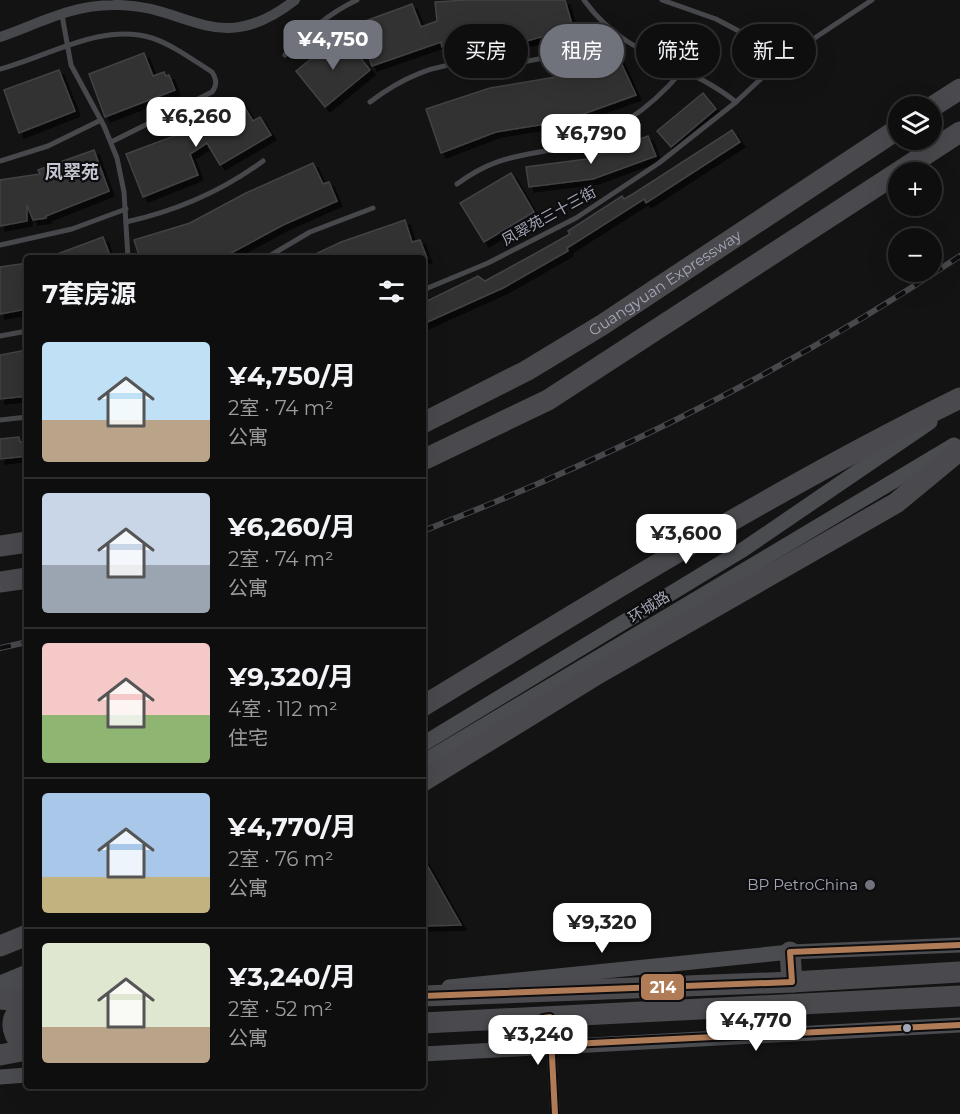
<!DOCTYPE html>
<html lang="zh">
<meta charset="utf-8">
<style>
:root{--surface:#0e0e0e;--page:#171717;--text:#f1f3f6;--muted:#9b9c9e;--line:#2e2e2e;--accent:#71737c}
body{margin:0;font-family:Montserrat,"Noto Sans SC",sans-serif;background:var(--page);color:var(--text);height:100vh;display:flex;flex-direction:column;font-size:22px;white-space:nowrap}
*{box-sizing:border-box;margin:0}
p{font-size:20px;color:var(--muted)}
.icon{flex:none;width:33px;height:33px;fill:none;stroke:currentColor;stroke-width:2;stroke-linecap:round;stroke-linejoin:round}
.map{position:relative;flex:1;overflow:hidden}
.drawer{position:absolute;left:24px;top:255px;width:402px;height:834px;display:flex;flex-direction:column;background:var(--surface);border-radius:6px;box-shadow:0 6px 24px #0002,0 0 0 2px var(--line)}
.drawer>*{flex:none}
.hud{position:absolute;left:444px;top:24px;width:426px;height:54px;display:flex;gap:12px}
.tools{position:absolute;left:888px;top:96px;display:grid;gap:12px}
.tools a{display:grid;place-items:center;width:54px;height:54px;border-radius:50%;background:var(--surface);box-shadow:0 6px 24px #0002,0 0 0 2px var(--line);font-size:30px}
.price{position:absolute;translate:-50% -51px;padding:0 14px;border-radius:12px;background:#fff;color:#222;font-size:20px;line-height:39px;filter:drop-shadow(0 2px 3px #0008)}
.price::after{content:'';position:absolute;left:50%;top:36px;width:18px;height:14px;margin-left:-9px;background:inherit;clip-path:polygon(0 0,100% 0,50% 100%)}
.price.on{background:var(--accent);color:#fff}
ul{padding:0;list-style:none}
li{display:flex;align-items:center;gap:18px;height:150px;padding:0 18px}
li+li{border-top:2px solid var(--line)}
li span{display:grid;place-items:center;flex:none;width:168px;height:120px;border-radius:6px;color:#555}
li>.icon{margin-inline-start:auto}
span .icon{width:72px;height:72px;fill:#fffc;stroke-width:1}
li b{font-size:26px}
h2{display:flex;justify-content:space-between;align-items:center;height:72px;padding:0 18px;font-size:26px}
.chip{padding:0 21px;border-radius:27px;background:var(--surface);box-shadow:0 6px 24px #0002,0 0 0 2px var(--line);font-size:21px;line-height:54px}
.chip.on{background:var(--accent);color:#fff}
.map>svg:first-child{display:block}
.building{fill:#313132;stroke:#424247;stroke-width:1.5;filter:url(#shadow)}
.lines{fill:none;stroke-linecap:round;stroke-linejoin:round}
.lane{stroke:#47484c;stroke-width:5}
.street{stroke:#47484c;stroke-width:10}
.secondary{stroke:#4b4c50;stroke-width:15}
.highway{stroke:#4a4a4e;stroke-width:21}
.rail-casing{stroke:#47484c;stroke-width:6}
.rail{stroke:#0d0d0f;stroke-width:4;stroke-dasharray:11;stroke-linecap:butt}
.bus-1-casing{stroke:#0d0d0f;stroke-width:10}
.bus-1{stroke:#b07c57;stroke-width:6}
.poi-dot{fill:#71737c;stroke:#0d0d0f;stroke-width:2}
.bus-dot{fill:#a3a6b5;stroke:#0d0d0f;stroke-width:2}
.labels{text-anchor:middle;stroke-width:4.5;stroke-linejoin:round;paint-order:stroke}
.street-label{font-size:15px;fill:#a3a6b5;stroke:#0d0d0f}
.poi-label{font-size:15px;fill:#a3a6b5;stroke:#0d0d0f;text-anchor:end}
.quarter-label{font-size:18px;font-weight:bold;fill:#c4c6d1;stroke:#0d0d0f}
.line-badge{stroke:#0d0d0f;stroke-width:2}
.badge-label{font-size:16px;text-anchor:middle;font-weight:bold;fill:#fff}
</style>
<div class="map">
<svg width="960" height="1114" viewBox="0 0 960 1114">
<defs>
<filter id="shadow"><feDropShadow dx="5" dy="5" stdDeviation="0" flood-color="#0009"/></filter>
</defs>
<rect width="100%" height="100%" fill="#131313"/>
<g class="building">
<polygon points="467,0 565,0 573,28 516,44 442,47 441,42 372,66 357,24 412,4 421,27 437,21 435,2"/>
<polygon points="342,34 370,70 325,107 296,71"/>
<polygon points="144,53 153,76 164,72 166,76 169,75 175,90 105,117 89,74"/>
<polygon points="617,54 636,95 564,121 496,132 441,153 426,109 490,88 562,76 561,74"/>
<polygon points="59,70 75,111 19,133 4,90"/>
<polygon points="703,93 716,109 671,147 657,131"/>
<polygon points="240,100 253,121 260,117 271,135 220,165 207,143 190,154 198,175 143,197 126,154 185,132"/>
<polygon points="732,130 740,142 646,203 644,199 567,248 568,251 503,288 423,324 423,303 478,276 485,281 529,257 570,234 568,231 622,196 624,199 633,194"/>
<polygon points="648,136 656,156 593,179 529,187 526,167 587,159"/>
<polygon points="94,150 109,191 46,216 46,218 33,220 27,205 27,221 0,226 0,180 40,174 38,170"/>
<polygon points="313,163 323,184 329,182 337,201 283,225 222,258 140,258 134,240 190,223 246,193"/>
<polygon points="511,173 534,212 484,242 460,203"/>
<polygon points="405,220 412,242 420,240 427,258 307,258 341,242"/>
<polygon points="103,237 111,258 49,258 49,257"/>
<polygon points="27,263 27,309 0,314 0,267"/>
<polygon points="27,350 27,366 23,367 27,396 0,399 0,355"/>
<polygon points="19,437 20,442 27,441 27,456 0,459 0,439"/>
<polygon points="423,858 461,925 423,926"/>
</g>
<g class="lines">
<g class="lane">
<path d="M584 0C626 59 683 60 736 102"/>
<polyline points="662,0 716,19 750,37 780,61"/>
<polyline points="62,15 71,65 104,126 117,158 124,192 128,258"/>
<path d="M285 55C307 32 329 13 357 0"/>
<path d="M0 69C47 57 102 22 152 38 173 45 193 60 212 72 217 80 217 85 212 92L111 142"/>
<path d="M370 102C399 80 431 64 468 63 483 62 499 64 514 63 549 59 581 48 612 33"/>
<polyline points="0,161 48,146 101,120"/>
<path d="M457 184C496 155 520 157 564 147 612 136 651 108 682 71"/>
<path d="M126 222C176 211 221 192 263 161"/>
<polyline points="0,245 72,229 126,209"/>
<polyline points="266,258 310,232 373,208"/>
<polyline points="423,290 488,263 576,218 659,163 736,102 780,61 872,0"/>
<polyline points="0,336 27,331"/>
<polyline points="0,420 27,417"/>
</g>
<g class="street">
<path d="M0 37C38 24 71 5 113 5 188 3 217 61 295 0"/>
<polyline points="550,1017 555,1114"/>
</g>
<g class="secondary">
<polyline points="423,744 744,549 930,422"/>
<polyline points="423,762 954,445"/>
<polyline points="0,983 27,972"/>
<polyline points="449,987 790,952 960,945"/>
<polyline points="0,998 27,987"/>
<polyline points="423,1054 960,1025"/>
<polyline points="0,1077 27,1075"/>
</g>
<g class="highway">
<polyline points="932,107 960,89"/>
<path id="s1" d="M423 423 526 371 602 325 898 129"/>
<polyline points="423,460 548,400 960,132"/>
<polyline points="0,546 27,542"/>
<polyline points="0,582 27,578"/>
<path d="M423 706C599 599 775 489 960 398"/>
<polyline points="423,781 594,676 896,503 960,450"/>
<polyline points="0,946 27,935"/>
<polyline points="790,952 792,982"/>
<polyline points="423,996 792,982 960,972"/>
<polyline points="0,999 27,1002"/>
<path d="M27 1007C8 1015 10 1031 22 1045H27"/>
<polyline points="423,1023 960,996"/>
<polyline points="0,1055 27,1050"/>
</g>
<defs>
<g id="rail">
<path d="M423 531C610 458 793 368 960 256"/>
<polyline points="0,648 27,642"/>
</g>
</defs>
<use href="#rail" class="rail-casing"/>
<use href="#rail" class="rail"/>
<defs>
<g id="bus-1">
<polyline points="423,996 792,982 790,952 960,945"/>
<polyline points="543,1018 550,1017 555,1114"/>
<polyline points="551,1045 960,1025"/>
</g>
</defs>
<use href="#bus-1" class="bus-1-casing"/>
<use href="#bus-1" class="bus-1"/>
</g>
<circle class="poi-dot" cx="870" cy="885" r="6"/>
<circle class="bus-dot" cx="907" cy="1028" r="5"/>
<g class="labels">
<g class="street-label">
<text transform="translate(549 216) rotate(-29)" y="5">凤翠苑三十三街</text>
<text dy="5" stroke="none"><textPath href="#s1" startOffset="280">Guangyuan Expressway</textPath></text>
<text transform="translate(649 607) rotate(-32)" y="5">环城路</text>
</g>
<g class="poi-label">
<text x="858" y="890">BP PetroChina</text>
</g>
<g class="quarter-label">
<text x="72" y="178">凤翠苑</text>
</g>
</g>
<rect class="line-badge" x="640" y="973" width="45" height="28" rx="6" fill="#b07c57"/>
<g class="badge-label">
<text x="663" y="993">214</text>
</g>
</svg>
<div class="tools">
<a><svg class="icon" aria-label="layers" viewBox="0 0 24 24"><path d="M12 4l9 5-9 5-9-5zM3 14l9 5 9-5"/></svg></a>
<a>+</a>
<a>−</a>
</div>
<b class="price on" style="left:333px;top:71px">¥4,750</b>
<b class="price" style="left:196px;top:148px">¥6,260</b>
<b class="price" style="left:591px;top:165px">¥6,790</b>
<b class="price" style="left:686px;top:565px">¥3,600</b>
<b class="price" style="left:602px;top:954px">¥9,320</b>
<b class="price" style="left:756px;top:1052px">¥4,770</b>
<b class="price" style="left:538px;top:1066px">¥3,240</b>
<div class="hud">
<a class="chip">买房</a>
<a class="chip on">租房</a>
<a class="chip">筛选</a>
<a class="chip">新上</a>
</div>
<section class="drawer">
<h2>7套房源<svg class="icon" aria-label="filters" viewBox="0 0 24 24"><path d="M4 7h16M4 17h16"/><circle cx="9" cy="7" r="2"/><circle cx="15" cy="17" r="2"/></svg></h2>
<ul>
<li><span style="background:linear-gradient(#bfe0f5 65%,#b9a48a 0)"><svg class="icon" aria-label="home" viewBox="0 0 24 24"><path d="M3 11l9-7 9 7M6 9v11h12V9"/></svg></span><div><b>¥4,750/月</b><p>2室 · 74 m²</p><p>公寓</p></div></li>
<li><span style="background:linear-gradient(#c9d6e8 60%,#9aa5b1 0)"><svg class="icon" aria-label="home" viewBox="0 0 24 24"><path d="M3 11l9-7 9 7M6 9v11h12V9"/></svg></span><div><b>¥6,260/月</b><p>2室 · 74 m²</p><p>公寓</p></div></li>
<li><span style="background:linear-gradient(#f6c9c9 60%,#8fb573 0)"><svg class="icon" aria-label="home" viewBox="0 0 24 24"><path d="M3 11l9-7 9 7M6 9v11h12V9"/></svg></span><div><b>¥9,320/月</b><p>4室 · 112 m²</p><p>住宅</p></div></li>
<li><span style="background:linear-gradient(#a9c7e8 70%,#c2b280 0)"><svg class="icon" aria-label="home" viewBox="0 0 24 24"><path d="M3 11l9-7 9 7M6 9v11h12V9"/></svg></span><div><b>¥4,770/月</b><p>2室 · 76 m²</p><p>公寓</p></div></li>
<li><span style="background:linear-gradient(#dfe7d0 70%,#b9a48a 0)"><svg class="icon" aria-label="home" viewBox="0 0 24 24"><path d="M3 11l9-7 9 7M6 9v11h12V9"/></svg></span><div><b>¥3,240/月</b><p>2室 · 52 m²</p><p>公寓</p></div></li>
</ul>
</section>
</div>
